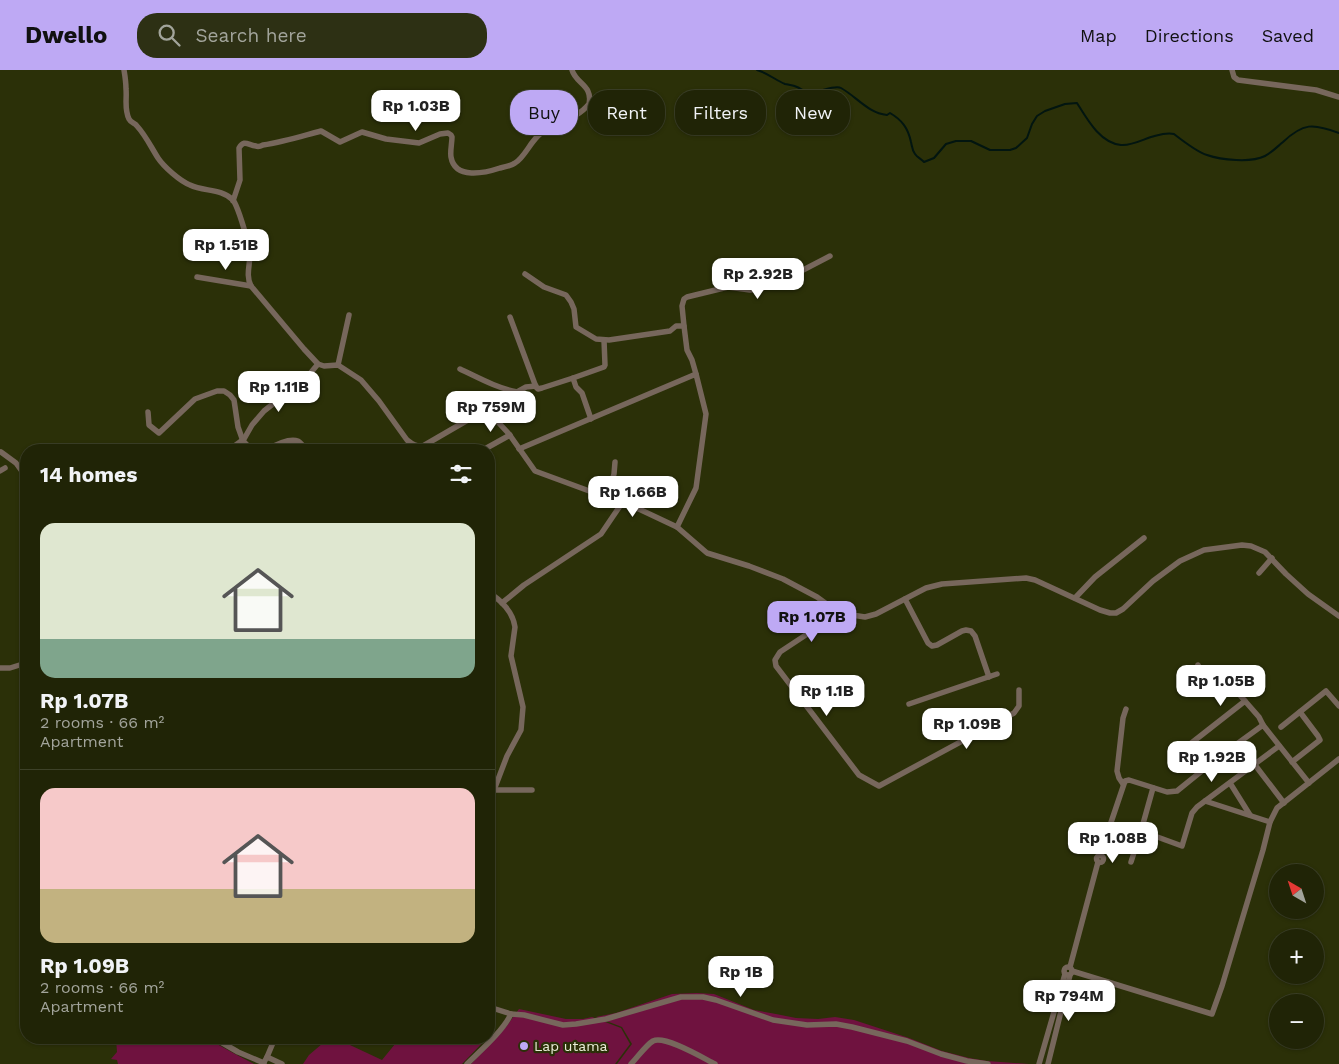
<!DOCTYPE html>
<meta charset="utf-8">
<style>
:root{--surface:#202406;--page:#2d3014;--text:#f1f3f6;--muted:#a2a49b;--line:#3d4128;--accent:#bea9f4}
body{margin:0;font-family:"Work Sans",sans-serif;background:var(--page);color:var(--text);height:100vh;display:flex;flex-direction:column;font-size:19px;white-space:nowrap}
*{box-sizing:border-box;margin:0}
p{font-size:16px;color:var(--muted)}
.icon{flex:none;width:28px;height:28px;fill:none;stroke:currentColor;stroke-width:2;stroke-linecap:round;stroke-linejoin:round}
.map{position:relative;flex:1;overflow:hidden}
.side{position:absolute;left:20px;top:374px;width:475px;height:600px;display:flex;flex-direction:column;background:var(--surface);border-radius:20px;box-shadow:0 1px 4px #0004,0 0 0 1px var(--line)}
.side>*{flex:none}
.banner{position:absolute;left:510px;top:20px;width:475px;height:45px;display:flex;gap:10px}
.needle{width:32px;rotate:321deg}
.controls{position:absolute;left:1269px;top:794px;display:grid;gap:10px}
.controls a{display:grid;place-items:center;width:55px;height:55px;border-radius:50%;background:var(--surface);box-shadow:0 1px 4px #0004,0 0 0 1px var(--line);font-size:25px}
.price{position:absolute;translate:-50% -42px;padding:0 11px;border-radius:10px;background:#fff;color:#222;font-size:16px;line-height:32px;filter:drop-shadow(0 1px 2px #0008)}
.price::after{content:'';position:absolute;left:50%;top:30px;width:15px;height:11px;margin-left:-8px;background:inherit;clip-path:polygon(0 0,100% 0,50% 100%)}
.price.active{background:var(--accent);color:#111}
ul{padding:0;list-style:none}
li{display:grid;align-content:center;gap:10px;height:265px;padding:0 20px}
li+li{border-top:1px solid var(--line)}
li span{display:grid;place-items:center;height:155px;border-radius:15px;color:#555}
li>.icon{margin-inline-start:auto}
span .icon{width:90px;height:90px;fill:#fffc;stroke-width:1}
li b{font-size:21px}
h2{display:flex;justify-content:space-between;align-items:center;height:60px;padding:0 20px;font-size:21px}
.tag{padding:0 18px;border-radius:20px;background:var(--surface);box-shadow:0 1px 4px #0004,0 0 0 1px var(--line);font-size:18px;line-height:45px}
.tag.active{background:var(--accent);color:#111}
header{display:flex;align-items:center;gap:30px;box-sizing:border-box;height:70px;padding:0 25px;background:var(--accent);color:#111}
header strong{font-size:24px}
nav{display:flex;gap:28px;margin-inline-start:auto;font-size:18px}
.search{width:350px;height:45px;background:var(--page);display:flex;align-items:center;gap:12px;box-sizing:border-box;padding:0 18px;border-radius:20px;color:var(--muted);font-size:19px}
.map>svg:first-child{display:block}
.green{fill:#6f123f}
.lines{fill:none;stroke-linecap:round;stroke-linejoin:round}
.stream{stroke:#021510;stroke-width:2}
.street{stroke:#77675c;stroke-width:5.5}
.poi-dot{fill:#bea9f4;stroke:#2b3008;stroke-width:2}
.labels{text-anchor:middle;stroke-width:4.5;stroke-linejoin:round;paint-order:stroke}
.poi-label{font-size:14px;fill:#eaeed8;stroke:#2b3008;text-anchor:start}
</style>
<header>
<strong>Dwello</strong>
<div class="search"><svg class="icon" aria-label="search" viewBox="0 0 24 24"><circle cx="10" cy="10" r="6"/><path d="M15 15l6 6"/></svg>Search here</div>
<nav><a>Map</a><a>Directions</a><a>Saved</a></nav>
</header>
<div class="map">
<svg width="1339" height="994" viewBox="0 0 1339 994">
<rect width="100%" height="100%" fill="#2b3008"/>
<g class="green">
<polygon points="697,923 714,924 754,940 776,944 796,948 818,949 835,947 854,950 909,968 942,981 969,988 987,991 1029,994 617,994 632,974 622,957 596,947 616,943 672,924"/>
<polygon points="519,939 566,949 583,949 592,947 621,958 630,974 615,994 471,994 506,957"/>
<polygon points="114,968 206,968 235,984 254,994 118,994 117,990 111,989 117,982 116,969"/>
<polygon points="329,968 335,968 382,990 400,968 487,968 462,994 303,994 309,985"/>
</g>
<g class="lines">
<path class="stream" d="M757 0C768 3 775 10 785 14 789 15 793 15 797 17 800 18 803 21 807 22 818 24 834 14 841 18 857 27 868 43 887 45L890 43C902 50 908 58 911 72 912 76 912 80 915 84 917 87 921 89 924 92L934 88 946 74 956 71H971L990 80H1010L1016 78 1027 68 1032 54 1037 46 1045 41 1065 34 1077 33C1087 49 1100 73 1121 75 1131 76 1142 70 1151 67 1159 65 1166 62 1174 64 1183 71 1197 82 1207 85 1221 90 1251 93 1265 86 1271 83 1277 77 1283 72 1303 53 1313 53 1339 63"/>
<g class="street">
<path d="M124 0C125 6 126 12 126 19 127 29 124 39 129 49 131 53 135 53 137 56 146 66 151 77 158 88 164 97 180 111 190 115 204 122 221 118 233 130 239 138 247 169 250 180 251 192 245 205 251 216L304 279 318 294 324 296 338 295 361 310 379 331 407 370C412 374 416 377 423 376L473 347 486 346 497 351 509 364 535 401 641 440 677 457 707 483 749 496 783 509 817 527 839 543 865 547 876 544 926 518 942 514 1026 508 1035 510 1100 540 1110 543H1116L1123 539 1153 511 1180 491 1204 480 1242 475 1251 476 1265 482 1286 504 1308 524 1339 546"/>
<polyline points="1232,0 1234,7 1238,10 1316,20 1339,27"/>
<path d="M233 131 240 110 239 78C244 69 248 75 256 76 258 77 261 76 263 75 283 72 302 66 321 61L340 72 362 62 386 69 419 73 440 64 448 63 451 65 452 67C452 73 450 81 451 87 455 110 485 103 500 98 505 97 511 96 515 93 525 87 530 72 540 64 555 54 577 49 589 34 593 15 576 14 572 0"/>
<polyline points="525,204 544,217 566,225 571,232 574,239 576,257 596,269 609,270 670,261 676,256 684,256 687,280 692,290 696,304"/>
<polyline points="197,207 251,216"/>
<polyline points="510,247 536,317 538,319 542,318 573,308 576,317 582,323 591,349"/>
<polyline points="684,256 682,236 684,229 687,227 728,217 750,220 759,219 780,212 830,186"/>
<polyline points="338,295 349,245"/>
<path d="M460 299C479 308 497 318 517 322L526 317 536 316"/>
<polyline points="573,308 604,297 605,295 604,270"/>
<polyline points="148,342 149,355 159,363 195,329 217,321 224,321 230,325 234,330 238,357 243,371 248,376 249,380"/>
<polyline points="519,379 696,304 706,344 696,418 677,457"/>
<polyline points="229,380 244,369 252,355 264,341 308,306 318,294"/>
<path d="M267 380C274 375 289 368 298 371 301 373 305 378 307 380"/>
<polyline points="483,380 510,365"/>
<polyline points="1,382 16,393 26,407"/>
<polyline points="0,401 5,398"/>
<polyline points="607,427 614,404 615,392"/>
<polyline points="1259,503 1272,488"/>
<path d="M489 523C501 530 513 542 515 557L511 586 523 637 521 660 507 686 494 720 489 726"/>
<polyline points="1075,528 1095,507 1144,468"/>
<polyline points="905,529 928,573 932,576 937,575 962,561 966,560 971,561 975,566 989,607"/>
<polyline points="502,533 524,515 601,464 622,433"/>
<polyline points="839,543 780,582 775,590 776,596 859,705 879,716 1014,643 1019,636 1019,620"/>
<polyline points="1198,595 1206,611 1210,613 1213,613 1224,608 1226,609 1245,631"/>
<polyline points="0,598 10,598 26,593"/>
<polyline points="909,634 997,604"/>
<polyline points="1281,657 1326,621 1339,636"/>
<polyline points="1171,689 1245,631 1259,647 1263,655"/>
<polyline points="1292,692 1320,670 1318,666 1300,642"/>
<polyline points="1255,695 1284,733"/>
<polyline points="1230,713 1250,745"/>
<polyline points="1123,714 1119,708 1117,701 1123,648 1126,639"/>
<polyline points="494,720 532,720"/>
<polyline points="1205,731 1270,752"/>
<polyline points="1141,761 1182,776 1192,743 1197,737 1279,676"/>
<polyline points="1100,785 1125,711 1129,710 1167,722 1177,721 1219,687 1263,655 1309,713"/>
<circle cx="1100" cy="789" r="3.5"/>
<polyline points="1131,792 1141,761 1153,718"/>
<circle cx="1068" cy="901" r="4"/>
<polyline points="1070,897 1098,792"/>
<polyline points="1072,901 1212,944 1222,916 1263,780 1270,752 1277,738 1339,689"/>
<polyline points="489,937 511,944 524,945 563,955 576,954 606,949 681,927 703,927 716,930 773,950 807,955 836,954 852,957 907,971 941,984 967,991 988,994"/>
<polyline points="214,968 238,982 264,993"/>
<polyline points="267,987 275,968"/>
<polyline points="263,994 267,987 282,994"/>
<path d="M467 994C481 980 503 961 511 944"/>
<path d="M631 994C637 988 646 975 653 971 665 965 703 988 715 994"/>
<polyline points="1039,994 1065,904"/>
<polyline points="1048,994 1070,905"/>
</g>
</g>
<circle class="poi-dot" cx="524" cy="976" r="5"/>
<g class="labels">
<g class="poi-label">
<text x="534" y="981">Lap utama</text>
</g>
</g>
</svg>
<div class="controls">
<a><svg class="needle" viewBox="-14 -14 28 28"><path d="M0-13l5 13h-10z" fill="#e53935"/><path d="M0 13l5-13h-10z" fill="#a2a49b"/></svg></a>
<a>+</a>
<a>−</a>
</div>
<b class="price" style="left:416px;top:62px">Rp 1.03B</b>
<b class="price" style="left:226px;top:201px">Rp 1.51B</b>
<b class="price" style="left:758px;top:230px">Rp 2.92B</b>
<b class="price" style="left:279px;top:343px">Rp 1.11B</b>
<b class="price" style="left:491px;top:363px">Rp 759M</b>
<b class="price" style="left:633px;top:448px">Rp 1.66B</b>
<b class="price active" style="left:812px;top:573px">Rp 1.07B</b>
<b class="price" style="left:1221px;top:637px">Rp 1.05B</b>
<b class="price" style="left:827px;top:647px">Rp 1.1B</b>
<b class="price" style="left:967px;top:680px">Rp 1.09B</b>
<b class="price" style="left:1212px;top:713px">Rp 1.92B</b>
<b class="price" style="left:1113px;top:794px">Rp 1.08B</b>
<b class="price" style="left:741px;top:928px">Rp 1B</b>
<b class="price" style="left:1069px;top:952px">Rp 794M</b>
<div class="banner">
<a class="tag active">Buy</a>
<a class="tag">Rent</a>
<a class="tag">Filters</a>
<a class="tag">New</a>
</div>
<section class="side">
<h2>14 homes<svg class="icon" aria-label="filters" viewBox="0 0 24 24"><path d="M4 7h16M4 17h16"/><circle cx="9" cy="7" r="2"/><circle cx="15" cy="17" r="2"/></svg></h2>
<ul>
<li><span style="background:linear-gradient(#dfe7d0 75%,#7fa58c 0)"><svg class="icon" aria-label="home" viewBox="0 0 24 24"><path d="M3 11l9-7 9 7M6 9v11h12V9"/></svg></span><div><b>Rp 1.07B</b><p>2 rooms · 66 m²</p><p>Apartment</p></div></li>
<li><span style="background:linear-gradient(#f6c9c9 65%,#c2b280 0)"><svg class="icon" aria-label="home" viewBox="0 0 24 24"><path d="M3 11l9-7 9 7M6 9v11h12V9"/></svg></span><div><b>Rp 1.09B</b><p>2 rooms · 66 m²</p><p>Apartment</p></div></li>
</ul>
</section>
</div>
